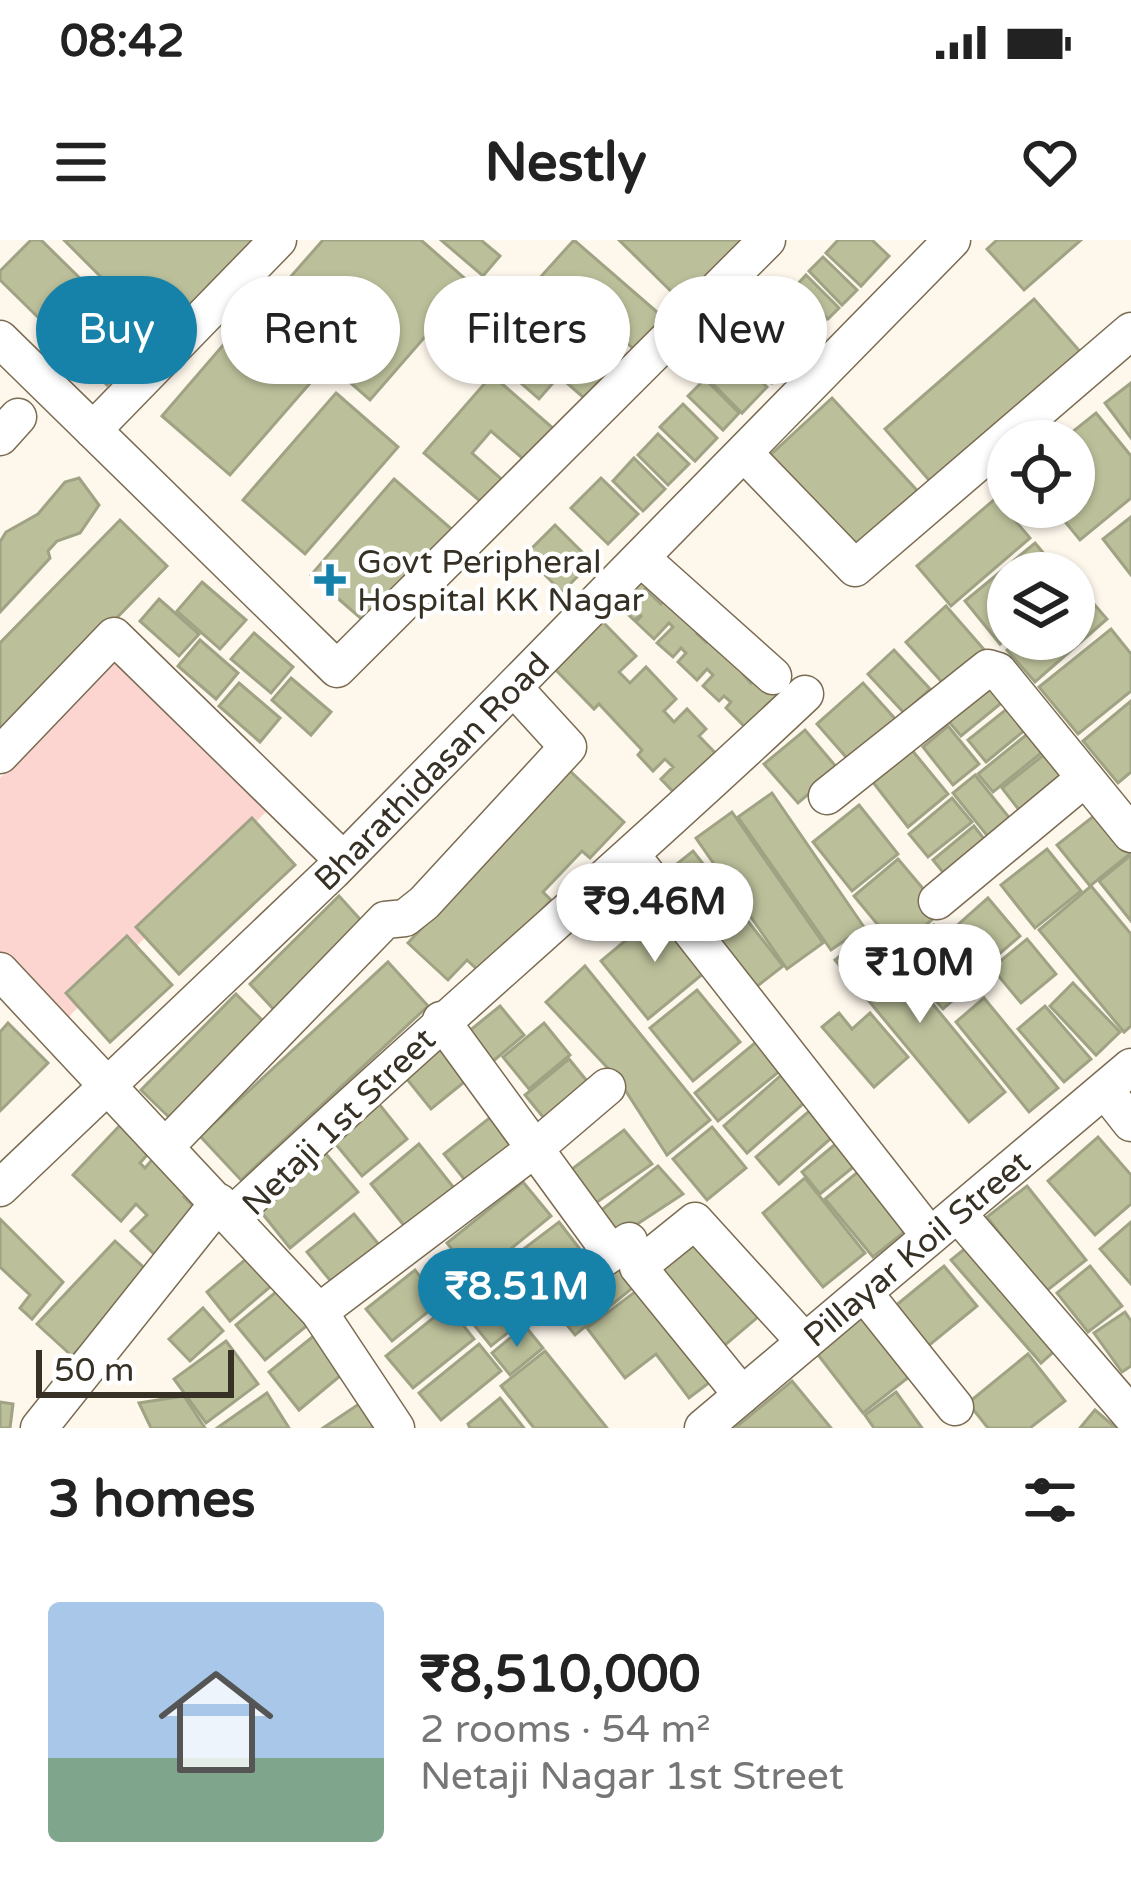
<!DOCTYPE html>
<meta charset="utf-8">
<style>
:root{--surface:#fff;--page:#f6f6f6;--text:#222;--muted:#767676;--accent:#1682aa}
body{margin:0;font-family:"Varela Round",sans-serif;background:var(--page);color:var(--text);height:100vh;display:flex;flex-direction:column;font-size:45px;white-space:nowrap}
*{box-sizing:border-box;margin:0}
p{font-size:39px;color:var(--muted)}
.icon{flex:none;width:66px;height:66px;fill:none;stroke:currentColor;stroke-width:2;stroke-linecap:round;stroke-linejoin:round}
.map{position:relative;height:1188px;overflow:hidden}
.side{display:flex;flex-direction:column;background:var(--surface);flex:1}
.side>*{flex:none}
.hud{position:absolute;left:36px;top:36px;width:1059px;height:108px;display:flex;gap:24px}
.fabs{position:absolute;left:987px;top:180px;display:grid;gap:24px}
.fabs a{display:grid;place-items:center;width:108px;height:108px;border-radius:50%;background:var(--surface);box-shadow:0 3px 9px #0004;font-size:60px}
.scale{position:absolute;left:36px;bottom:30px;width:198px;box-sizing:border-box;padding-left:12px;border:6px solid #363025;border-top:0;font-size:33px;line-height:42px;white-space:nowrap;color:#363025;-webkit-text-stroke:9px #fff;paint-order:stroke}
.price{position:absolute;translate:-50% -102px;padding:0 27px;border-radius:42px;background:#fff;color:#222;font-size:39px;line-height:78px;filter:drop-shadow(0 3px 6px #0008)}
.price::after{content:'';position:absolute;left:50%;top:72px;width:36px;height:27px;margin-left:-18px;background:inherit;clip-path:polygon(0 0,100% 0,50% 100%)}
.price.on{background:var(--accent);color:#fff}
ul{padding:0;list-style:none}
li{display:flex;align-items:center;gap:36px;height:300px;padding:0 48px}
li span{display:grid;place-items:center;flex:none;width:336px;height:240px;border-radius:12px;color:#555}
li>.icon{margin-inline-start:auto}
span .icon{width:144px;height:144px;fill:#fffc;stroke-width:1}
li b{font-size:51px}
h2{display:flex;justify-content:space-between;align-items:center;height:144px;padding:0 48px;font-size:51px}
.chip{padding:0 42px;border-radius:54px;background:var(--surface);box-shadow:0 3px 9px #0004;font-size:42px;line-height:108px}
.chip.on{background:var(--accent);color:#fff}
.status{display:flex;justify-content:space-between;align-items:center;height:84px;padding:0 60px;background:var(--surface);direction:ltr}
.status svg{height:33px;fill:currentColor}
header{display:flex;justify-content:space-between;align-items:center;height:156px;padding:0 48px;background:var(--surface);font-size:54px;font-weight:700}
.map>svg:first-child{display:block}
.green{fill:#fcd4d0}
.building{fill:#bcc09a;stroke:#9fa384;stroke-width:3}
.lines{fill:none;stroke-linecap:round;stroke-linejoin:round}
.minor-casing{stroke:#7a6c52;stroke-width:39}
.minor{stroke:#fff;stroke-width:36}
.poi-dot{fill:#1682aa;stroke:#fff;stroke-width:4.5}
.labels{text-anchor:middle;stroke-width:9;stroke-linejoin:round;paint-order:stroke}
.poi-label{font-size:33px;fill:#363025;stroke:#fff;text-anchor:start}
.street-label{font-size:33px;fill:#363025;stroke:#fff}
</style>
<div class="status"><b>08:42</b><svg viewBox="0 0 49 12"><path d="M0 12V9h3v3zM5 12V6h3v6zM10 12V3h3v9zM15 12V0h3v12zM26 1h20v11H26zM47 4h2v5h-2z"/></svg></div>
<header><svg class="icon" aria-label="menu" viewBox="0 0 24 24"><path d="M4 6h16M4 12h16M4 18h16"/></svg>Nestly<svg class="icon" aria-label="heart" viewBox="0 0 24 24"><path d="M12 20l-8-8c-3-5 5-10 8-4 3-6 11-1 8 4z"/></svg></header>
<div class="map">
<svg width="1131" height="1188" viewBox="0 0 1131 1188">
<rect width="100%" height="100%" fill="#fef7ec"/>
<polygon class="green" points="126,404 283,554 62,784 0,720 0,538"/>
<g class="building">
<polygon points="31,0 41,0 147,104 107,145 0,40 0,31"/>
<polygon points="64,0 263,0 164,100"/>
<polygon points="323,0 421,0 471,44 370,160 264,67"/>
<polygon points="441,0 481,0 500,16 483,36"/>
<polygon points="574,0 665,79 636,111 610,88 593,107 620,130 591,164 559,136 539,159 480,107 526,54 549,74 560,62 536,42"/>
<polygon points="619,0 751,0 686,66"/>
<polygon points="838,0 872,0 889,16 861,46 826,13"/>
<polygon points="997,0 1081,0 1024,50 987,9"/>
<polygon points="823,17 857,50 842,65 809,31"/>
<polygon points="806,35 839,68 828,79 795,47"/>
<polygon points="793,49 825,80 812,93 780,62"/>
<polygon points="1034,59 1084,116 934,246 885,189"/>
<polygon points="776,64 813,101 796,118 759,81"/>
<polygon points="243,82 312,141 230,235 162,176"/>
<polygon points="757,85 794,121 772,143 735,107"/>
<polygon points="728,109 767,147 742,173 703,134"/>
<polygon points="492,135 555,190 528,223 491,191 472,213 508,245 488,268 424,213"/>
<polygon points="705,139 739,173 723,190 688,156"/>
<polygon points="1131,143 1131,198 1105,163"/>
<polygon points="336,153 398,207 305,314 243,260"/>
<polygon points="832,158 924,258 858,318 767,218"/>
<polygon points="683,164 717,198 695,221 660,187"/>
<polygon points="1096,173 1131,216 1131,258 1080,300 1053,267 1074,267 1074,201 1061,201"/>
<polygon points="658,194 689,224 668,245 638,215"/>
<polygon points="634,218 665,249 643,271 613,241"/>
<polygon points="79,238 99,265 80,293 57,301 48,311 50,318 0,372 0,302 6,292 38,274 65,242"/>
<polygon points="601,238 638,274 608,304 571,268"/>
<polygon points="394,239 456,293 373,389 311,335"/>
<polygon points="996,258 1030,298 951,366 917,326"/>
<polygon points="1131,277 1131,335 1103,299"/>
<polygon points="120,280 167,326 0,498 0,403"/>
<polygon points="555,285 592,322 562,352 525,315"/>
<polygon points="1035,303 1060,333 1008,333 1008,397 1000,404 965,361"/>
<polygon points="639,331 651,343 645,349 661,364 670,354 705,385 697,394 706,402 715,393 753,425 743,434 751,443 762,431 788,456 752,494 726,468 731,462 724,456 719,461 703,446 713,435 707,429 697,440 678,422 686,413 681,408 673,417 657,403 673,387 669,383 654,399 636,382 642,375 634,380 611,358"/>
<polygon points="202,342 246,380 220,409 177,371"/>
<polygon points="1079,347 1107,379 1035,442 1007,410 1019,399 1074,399 1074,351"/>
<polygon points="159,359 199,394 179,416 140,381"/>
<polygon points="946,366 988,414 948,449 906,402"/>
<polygon points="599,378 636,416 619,432 630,443 646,427 676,459 664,471 674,482 687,469 706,489 699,496 722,520 681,560 661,539 673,527 665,519 653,531 638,515 642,510 599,464 594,469 551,425"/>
<polygon points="1111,389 1131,414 1131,451 1078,494 1039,447"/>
<polygon points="254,393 293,427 271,453 231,419"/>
<polygon points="200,400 238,433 216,459 178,426"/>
<polygon points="894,410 930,449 904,473 868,434"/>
<polygon points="994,436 1010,456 961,496 945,477"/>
<polygon points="291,438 331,472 311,495 272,460"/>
<polygon points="239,443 280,478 260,502 219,466"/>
<polygon points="863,443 899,483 852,524 817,484"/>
<polygon points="1131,461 1131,532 1118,543 1083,501"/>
<polygon points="1013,464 1031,485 986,522 968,500"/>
<polygon points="948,486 979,524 953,545 923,507"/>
<polygon points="1036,487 1051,505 993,552 978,534"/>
<polygon points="805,490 838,529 798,563 764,524"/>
<polygon points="911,509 948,554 908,587 872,541"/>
<polygon points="1046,513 1066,539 1023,575 1002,548"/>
<polygon points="569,530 624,582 590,618 582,611 543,652 551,660 482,734 467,720 448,740 408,703"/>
<polygon points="975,535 1015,585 993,603 953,553"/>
<polygon points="772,553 864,687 831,710 738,577"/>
<polygon points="952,558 972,582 928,617 909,594"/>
<polygon points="859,565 898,614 852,651 813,602"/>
<polygon points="1104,568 1131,602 1131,613 1090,646 1057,605"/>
<polygon points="732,572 823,703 787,729 696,598"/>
<polygon points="252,578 295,625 179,734 136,687"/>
<polygon points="974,586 991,608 950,641 933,620"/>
<polygon points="1047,609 1081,651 1035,688 1001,645"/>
<polygon points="693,611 783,726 746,755 658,639"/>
<polygon points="1131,615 1131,681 1099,641"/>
<polygon points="898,619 942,671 898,709 854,656"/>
<polygon points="1091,646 1131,694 1131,786 1124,792 1039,690"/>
<polygon points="339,656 367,687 279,775 250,744"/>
<polygon points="988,658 1020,696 983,728 951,691"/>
<polygon points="662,670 710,728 648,779 601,721"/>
<polygon points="934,685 979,737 943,769 898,718"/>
<polygon points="872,690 1005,852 969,882 835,720"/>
<polygon points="127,696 172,745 110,802 66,753"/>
<polygon points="1027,699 1056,734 1021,763 992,728"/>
<polygon points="388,722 428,766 241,940 200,896"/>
<polygon points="585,726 710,880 667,915 618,839 546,762"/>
<polygon points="1073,743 1120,792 1096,815 1050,766"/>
<polygon points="697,750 740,802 693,841 650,788"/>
<polygon points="236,754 270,788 175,883 141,850"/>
<polygon points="984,758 1058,848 1029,872 956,782"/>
<polygon points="500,766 524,795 492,822 468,792"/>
<polygon points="1045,766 1091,819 1064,842 1018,789"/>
<polygon points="839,773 852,789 870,773 908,817 874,847 822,787"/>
<polygon points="8,783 48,823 0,871 0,792"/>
<polygon points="544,783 570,815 529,849 503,817"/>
<polygon points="762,797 786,826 718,881 695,853"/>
<polygon points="435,798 468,839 431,869 398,828"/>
<polygon points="569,819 596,852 552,888 525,855"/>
<polygon points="788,829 812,856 747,913 724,886"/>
<polygon points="375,859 407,899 362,936 329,896"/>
<polygon points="815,866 838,892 779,944 756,917"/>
<polygon points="492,876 520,911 473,950 444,914"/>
<polygon points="124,881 153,908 140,923 145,928 158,913 194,947 184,957 191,964 201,954 161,1021 131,991 147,975 136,964 121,981 73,935"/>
<polygon points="712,887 746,928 707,960 673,919"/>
<polygon points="624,890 652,924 587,969 564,935"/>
<polygon points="844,897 862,920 820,954 802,932"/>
<polygon points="1098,897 1131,935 1131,964 1095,995 1048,941"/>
<polygon points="419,904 458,953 410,993 371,944"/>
<polygon points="321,908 358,952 290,1008 254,963"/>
<polygon points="658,926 683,954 613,1000 595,975"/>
<polygon points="865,926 913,985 873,1017 825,959"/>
<polygon points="805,938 865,1013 823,1047 763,973"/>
<polygon points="523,942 551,976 475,1038 447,1003"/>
<polygon points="1027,946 1086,1020 1045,1052 987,977"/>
<polygon points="354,974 380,1006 333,1044 307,1012"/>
<polygon points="0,979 63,1042 32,1079 20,1068 30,1055 0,1027"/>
<polygon points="559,982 586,1017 518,1068 492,1033"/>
<polygon points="1131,982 1131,1044 1100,1009"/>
<polygon points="696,990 765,1071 718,1111 648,1030"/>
<polygon points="115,1001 151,1034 72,1116 37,1084"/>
<polygon points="972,1003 1061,1105 1041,1123 951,1020"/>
<polygon points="253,1013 277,1041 230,1081 207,1052"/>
<polygon points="621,1015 641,1041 575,1095 554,1069"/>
<polygon points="944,1026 977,1066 927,1107 894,1067"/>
<polygon points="1090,1026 1122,1066 1088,1092 1057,1053"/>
<polygon points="415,1030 440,1062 392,1101 366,1069"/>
<polygon points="487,1041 521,1082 491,1106 458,1065"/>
<polygon points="287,1043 315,1079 265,1120 236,1085"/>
<polygon points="644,1045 714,1139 689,1158 656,1114 625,1138 587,1088"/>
<polygon points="448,1066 474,1099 413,1148 386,1116"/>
<polygon points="203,1068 223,1091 190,1121 169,1099"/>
<polygon points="863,1068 914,1133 863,1173 812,1107"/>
<polygon points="1125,1072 1131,1081 1131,1126 1122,1132 1094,1093"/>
<polygon points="525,1086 543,1108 510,1135 492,1113"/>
<polygon points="316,1094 346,1131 299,1170 269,1132"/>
<polygon points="226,1101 258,1144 206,1183 174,1139"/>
<polygon points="479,1104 501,1131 441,1180 419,1153"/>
<polygon points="545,1111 607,1188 534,1188 501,1146"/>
<polygon points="1028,1114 1065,1161 1030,1188 988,1188 968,1163"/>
<polygon points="792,1141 831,1188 735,1188"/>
<polygon points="896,1152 922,1188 874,1188 865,1175"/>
<polygon points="267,1153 289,1188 217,1188"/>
<polygon points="184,1156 205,1188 151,1188 139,1163"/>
<polygon points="500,1158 524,1188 470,1188 468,1184"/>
<polygon points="0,1162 13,1164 10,1188 0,1188"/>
<polygon points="362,1162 377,1184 374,1188 323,1188"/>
<polygon points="1095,1170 1116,1188 1080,1188"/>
</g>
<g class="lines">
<defs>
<g id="minor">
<polyline points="0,99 337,429 767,0"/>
<polyline points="93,190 278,0"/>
<polyline points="0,197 18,177"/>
<polyline points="745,214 855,328 1131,91"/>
<polyline points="641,318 773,436"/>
<polyline points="0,515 114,396 343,620"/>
<polyline points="827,556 988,428 998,431 1131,594"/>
<polyline points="633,617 930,996"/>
<polyline points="937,661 1085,538"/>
<polyline points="0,731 319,1072 396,1188"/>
<polyline points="441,780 611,1013"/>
<polyline points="1105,850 1131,883"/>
<polyline points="167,905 385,680 405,678 424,663 568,507 514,448"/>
<path id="s1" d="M0 948 332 632 952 0"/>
<polyline points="958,974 1131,1175"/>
<path d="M236 981 244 964C429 791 621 628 805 454"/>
<polyline points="557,1050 629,1001"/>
<polyline points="864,1053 955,1167"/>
<polyline points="319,1072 533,910 607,847"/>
<polyline points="742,1155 638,1027 695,981 805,1102"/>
<polyline points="39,1188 219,962"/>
<path id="s2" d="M703 1188 1131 827"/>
</g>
</defs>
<use href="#minor" class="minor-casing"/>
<use href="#minor" class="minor"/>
</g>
<path class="poi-dot" d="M324 322h12v12h12v12h-12v12h-12v-12h-12v-12h12z"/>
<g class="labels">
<g class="poi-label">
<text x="357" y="333">Govt Peripheral<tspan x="357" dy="38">Hospital KK Nagar</tspan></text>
</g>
<g class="street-label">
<text dy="12" stroke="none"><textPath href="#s1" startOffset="600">Bharathidasan Road</textPath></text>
<text transform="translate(338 881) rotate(-44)" y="12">Netaji 1st Street</text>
<text dy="12" stroke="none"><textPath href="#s2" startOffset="279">Pillayar Koil Street</textPath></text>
</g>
</g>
</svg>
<div class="fabs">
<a><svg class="icon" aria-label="locate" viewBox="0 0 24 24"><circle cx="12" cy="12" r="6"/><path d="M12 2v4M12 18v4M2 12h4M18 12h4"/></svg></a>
<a><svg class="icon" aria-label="layers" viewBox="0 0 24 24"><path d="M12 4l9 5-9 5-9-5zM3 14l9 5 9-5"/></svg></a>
</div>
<div class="scale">50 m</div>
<b class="price" style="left:655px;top:725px">₹9.46M</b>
<b class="price" style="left:920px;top:786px">₹10M</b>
<b class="price on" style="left:517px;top:1110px">₹8.51M</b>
<div class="hud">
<a class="chip on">Buy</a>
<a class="chip">Rent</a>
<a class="chip">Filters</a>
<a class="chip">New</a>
</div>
</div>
<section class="side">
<h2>3 homes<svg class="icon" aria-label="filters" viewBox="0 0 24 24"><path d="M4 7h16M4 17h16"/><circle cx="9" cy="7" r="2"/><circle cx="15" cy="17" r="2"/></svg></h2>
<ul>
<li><span style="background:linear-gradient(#a9c7e8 65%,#7fa58c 0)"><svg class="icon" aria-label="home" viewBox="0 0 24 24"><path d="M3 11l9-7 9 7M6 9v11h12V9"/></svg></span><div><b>₹8,510,000</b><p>2 rooms · 54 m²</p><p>Netaji Nagar 1st Street</p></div></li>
</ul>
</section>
